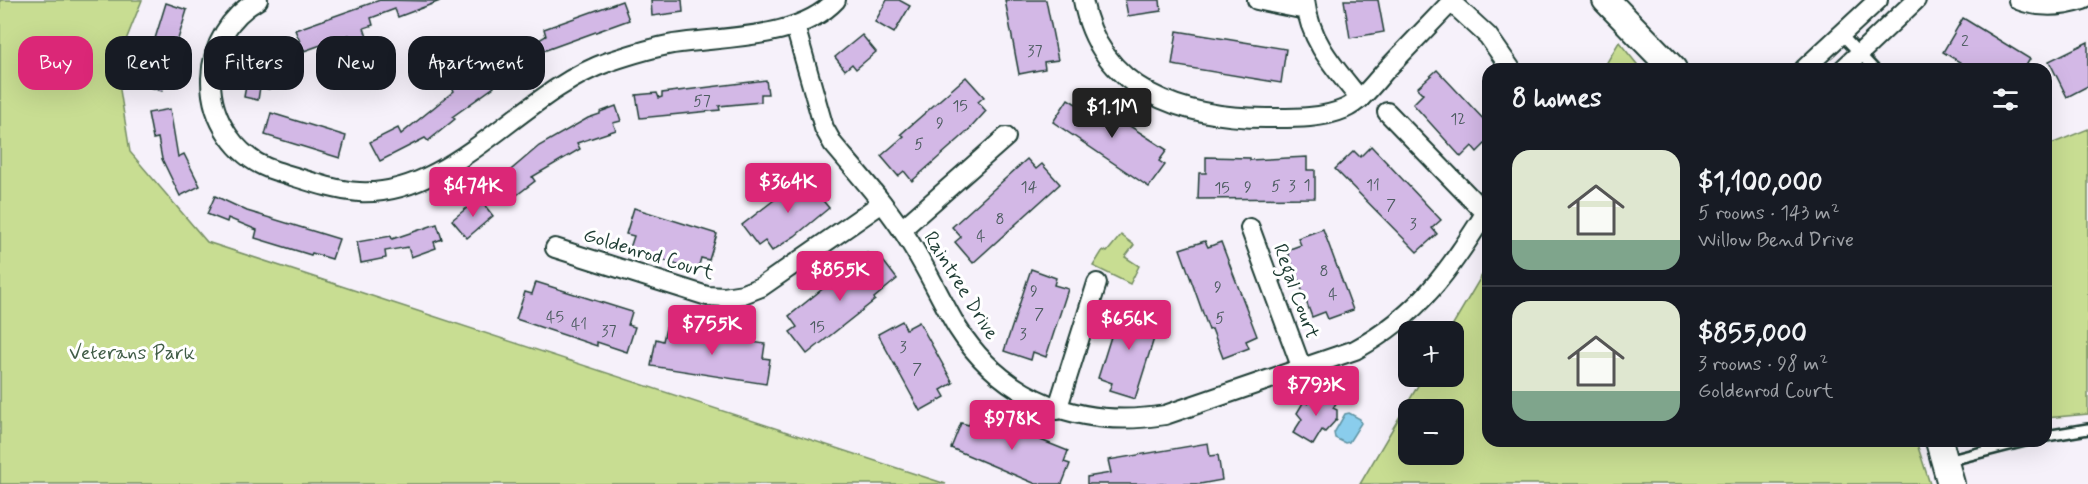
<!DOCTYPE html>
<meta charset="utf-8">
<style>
:root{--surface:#171b24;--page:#20242c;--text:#f1f3f6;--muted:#9ea1a6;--line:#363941;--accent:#db2777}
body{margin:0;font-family:Mynerve,sans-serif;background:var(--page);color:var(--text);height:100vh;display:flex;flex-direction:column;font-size:22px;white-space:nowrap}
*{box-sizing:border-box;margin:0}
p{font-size:20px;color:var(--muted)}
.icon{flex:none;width:33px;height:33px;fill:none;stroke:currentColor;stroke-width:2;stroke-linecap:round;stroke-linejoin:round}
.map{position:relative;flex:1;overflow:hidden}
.drawer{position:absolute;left:1482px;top:63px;width:570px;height:384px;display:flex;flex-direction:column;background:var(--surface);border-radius:18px;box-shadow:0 6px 24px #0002}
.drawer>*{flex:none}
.banner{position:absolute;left:18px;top:36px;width:570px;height:54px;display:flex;gap:12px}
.buttons{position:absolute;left:1398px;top:321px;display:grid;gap:12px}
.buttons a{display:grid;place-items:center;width:66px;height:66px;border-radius:12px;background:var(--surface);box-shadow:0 6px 24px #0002;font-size:30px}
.price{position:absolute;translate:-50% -51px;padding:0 14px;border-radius:6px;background:var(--accent);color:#fff;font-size:20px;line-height:39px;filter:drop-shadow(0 2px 3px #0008)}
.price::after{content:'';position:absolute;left:50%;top:36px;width:18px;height:14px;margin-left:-9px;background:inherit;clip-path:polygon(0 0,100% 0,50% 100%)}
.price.selected{background:#222;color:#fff}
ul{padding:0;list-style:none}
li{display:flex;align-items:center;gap:18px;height:150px;padding:0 30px}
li+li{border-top:2px solid var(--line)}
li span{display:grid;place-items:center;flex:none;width:168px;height:120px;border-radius:18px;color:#555}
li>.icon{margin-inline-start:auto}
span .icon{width:72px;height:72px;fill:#fffc;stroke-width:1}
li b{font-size:26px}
h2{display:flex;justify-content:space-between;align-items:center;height:72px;padding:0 30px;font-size:26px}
.tag{padding:0 21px;border-radius:18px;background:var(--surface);box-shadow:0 6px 24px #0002;font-size:21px;line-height:54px}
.tag.selected{background:var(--accent);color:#fff}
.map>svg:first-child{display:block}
.green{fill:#c8dd92;stroke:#748d63;stroke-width:1.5;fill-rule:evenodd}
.water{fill:#8acdec;stroke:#5f93a2;stroke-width:1.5}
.building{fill:#d3b8e6;stroke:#1f3d34;stroke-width:1.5}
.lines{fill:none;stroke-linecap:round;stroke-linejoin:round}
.lane-casing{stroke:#1f3d34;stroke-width:14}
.street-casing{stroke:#1f3d34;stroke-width:22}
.secondary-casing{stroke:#1f3d34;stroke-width:30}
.lane{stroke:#fff;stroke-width:9}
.street{stroke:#fff;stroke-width:18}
.secondary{stroke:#fff;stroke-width:26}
.labels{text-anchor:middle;stroke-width:6;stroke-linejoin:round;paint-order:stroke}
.number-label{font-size:16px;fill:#4c5c60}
.street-label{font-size:20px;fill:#1f3d34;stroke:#fff}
.park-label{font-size:20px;fill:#415d47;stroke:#fff}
</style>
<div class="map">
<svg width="2088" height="484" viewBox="0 0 2088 484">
<rect width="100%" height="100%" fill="#f6f1fa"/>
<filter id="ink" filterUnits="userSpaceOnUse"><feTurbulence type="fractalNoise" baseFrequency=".0167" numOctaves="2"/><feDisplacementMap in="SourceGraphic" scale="12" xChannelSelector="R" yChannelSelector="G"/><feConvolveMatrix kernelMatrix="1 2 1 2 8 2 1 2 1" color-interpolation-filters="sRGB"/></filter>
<g filter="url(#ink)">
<g class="green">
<polygon points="0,0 142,0 116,65 130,152 207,242 946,484 0,484"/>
<polygon points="1619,42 1641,69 1603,69"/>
<polygon points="2088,129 2088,414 2046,418 2046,146"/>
<polygon points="1121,235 1134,245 1125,257 1139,266 1130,284 1093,266 1103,250 1107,252"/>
<path d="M1488 265V441H1916L1930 484H1360L1423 377 1454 376V332L1449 331ZM1408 410H1454V454H1408Z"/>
</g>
<polygon class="water" points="1349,413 1360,419 1361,423 1349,442 1345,443 1335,438 1334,433 1345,414"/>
<g class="building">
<polygon points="380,0 440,1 398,17 395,9 371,18 373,25 364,28 367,37 352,43 349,35 304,51 295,30"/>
<polygon points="651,0 682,0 683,12 652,16"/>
<polygon points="887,0 899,0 910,6 894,33 875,22"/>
<polygon points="1005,0 1046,0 1058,60 1044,62 1045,69 1019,74"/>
<polygon points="1125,0 1160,0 1161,11 1128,16"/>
<polygon points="1344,0 1378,0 1384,32 1350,38"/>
<polygon points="622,1 629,20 535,54 537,58 491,83 494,87 452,117 455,119 428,141 425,138 380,161 370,142 398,128 401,134 454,91 453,89 474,75 478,80 501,64 496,55 520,42 524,49 546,36 544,29"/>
<polygon points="166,3 187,10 162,91 141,84"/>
<polygon points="1963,18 2030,59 2024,69 1971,69 1943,52"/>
<polygon points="1177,31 1286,49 1281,83 1172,65"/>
<polygon points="862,35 876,52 856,69 852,64 845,70 835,57"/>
<polygon points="2088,42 2088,86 2067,97 2049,61"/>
<polygon points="251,58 274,62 269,89 260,87 258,100 244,97"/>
<polygon points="1437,70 1488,124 1488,141 1477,152 1472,146 1461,157 1413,104 1423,94 1417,88"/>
<polygon points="966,77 984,97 978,102 986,111 967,132 912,181 904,171 898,176 881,156 904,136 901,134"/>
<polygon points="766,80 768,94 761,94 761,102 719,106 720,110 640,118 636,95 657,93 659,98 662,97 662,93"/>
<polygon points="1082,95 1167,150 1159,161 1165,165 1149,187 1053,122 1068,99 1076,104"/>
<polygon points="616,106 621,121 613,123 616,130 577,143 580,149 532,177 535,181 513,198 499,180 539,146 588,118 600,114 600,112"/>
<polygon points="170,109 178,157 184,154 200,186 180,196 162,159 158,138 153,139 148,113"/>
<polygon points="271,113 346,136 340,158 265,135"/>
<polygon points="1371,146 1441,220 1432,228 1437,234 1417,252 1335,169 1354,151 1360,157"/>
<polygon points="1206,157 1250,158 1250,160 1307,157 1307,170 1315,170 1315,198 1198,199 1199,173 1206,173"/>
<polygon points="1027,159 1036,169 1042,164 1060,184 973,263 955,242 961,237 952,227"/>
<polygon points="810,172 826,192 820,197 829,208 795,236 772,251 765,241 758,246 742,225"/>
<polygon points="215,196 247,211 339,239 332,259 312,253 311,255 255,238 257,230 228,218 227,222 207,214"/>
<polygon points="479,198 493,216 467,238 452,220"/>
<polygon points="634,208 717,234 709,260 701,258 697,272 630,248 634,236 626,234"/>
<polygon points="437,224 442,239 434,242 436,248 411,257 408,247 385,251 386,258 361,263 357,242 391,236 392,239"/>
<polygon points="1323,229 1353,310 1328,319 1325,312 1312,317 1287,250 1301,245 1298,238"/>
<polygon points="1205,241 1208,247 1221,242 1257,336 1246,341 1249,348 1223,358 1212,329 1209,330 1180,249"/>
<polygon points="867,253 875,263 881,258 897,279 874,298 875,300 807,354 790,332 797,327 789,316"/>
<polygon points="1031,269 1056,278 1054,285 1068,289 1046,357 1033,352 1031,360 1004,351"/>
<polygon points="536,282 632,312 628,325 635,327 627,352 597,342 597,346 516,319 525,292 532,294"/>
<polygon points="1136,308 1161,316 1135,399 1109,391 1112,383 1098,378 1119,311 1134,315"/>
<polygon points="902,321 906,329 919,322 953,383 941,390 945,397 920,411 878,334"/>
<polygon points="666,328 765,344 763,358 770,359 766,384 651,366 656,339 663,341"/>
<polygon points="1320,389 1338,400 1333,408 1337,410 1337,419 1325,432 1322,430 1313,445 1293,433 1302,419 1297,413 1304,401 1308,404"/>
<polygon points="973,413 1068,451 1064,462 1070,464 1062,484 1036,484 951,448 961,423 969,425"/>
<polygon points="1208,443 1210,456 1218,455 1222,480 1200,484 1087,484 1087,477 1111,473 1108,460"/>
</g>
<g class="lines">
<defs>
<g id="lane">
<polyline points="1841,34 1874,69"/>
<polyline points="2046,436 2088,429"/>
<polyline points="1947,461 2025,441"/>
</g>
<g id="street">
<path d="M258 0C230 16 212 45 211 78 210 119 236 159 276 171 303 179 331 190 359 192 452 197 522 92 608 62 629 55 651 48 673 44 724 36 799 40 836 0"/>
<path d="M1083 0C1100 92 1184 118 1267 118 1292 118 1321 119 1344 109 1362 101 1374 83 1387 69 1409 46 1431 23 1453 0"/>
<polyline points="1257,0 1306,10"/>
<path d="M1305 0C1310 42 1334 67 1360 99"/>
<path d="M2018 0C2039 8 2062 7 2083 0"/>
<polyline points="1451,2 1488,36 1511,69"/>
<path d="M795 26 824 128 833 144C860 176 889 208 911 244 928 271 941 300 957 327 1004 401 1081 429 1165 415L1355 350C1421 314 1449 270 1488 209"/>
<polyline points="1804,69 1878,0"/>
<polyline points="1843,69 1916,0"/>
<polyline points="1387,112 1485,213"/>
<polyline points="1250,228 1302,369"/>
<polyline points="902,229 1006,137"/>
<polyline points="555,248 707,296 724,297 743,294 761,287 882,203"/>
<polyline points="1057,410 1097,283"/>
</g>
<g id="secondary">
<polyline points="1606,0 1673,69"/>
<polyline points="1939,441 1951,484"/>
</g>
</defs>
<use href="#lane" class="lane-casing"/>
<use href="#street" class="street-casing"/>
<use href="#secondary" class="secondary-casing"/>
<use href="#lane" class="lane"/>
<use href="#street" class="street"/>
<use href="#secondary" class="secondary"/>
</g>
</g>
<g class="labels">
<g class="number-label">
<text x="1965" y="46">2</text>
<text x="1035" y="56">37</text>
<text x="702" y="106">57</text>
<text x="960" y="111">15</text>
<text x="1458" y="124">12</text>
<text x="940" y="128">9</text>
<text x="919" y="149">5</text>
<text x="1307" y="190">1</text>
<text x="1373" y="190">11</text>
<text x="1276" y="191">5</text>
<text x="1292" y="191">3</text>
<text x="1029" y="192">14</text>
<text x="1248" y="192">9</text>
<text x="1222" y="193">15</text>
<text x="1391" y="210">7</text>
<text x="1000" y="224">8</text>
<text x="1413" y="229">3</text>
<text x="981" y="241">4</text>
<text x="1324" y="276">8</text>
<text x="1218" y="292">9</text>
<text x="1034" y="296">9</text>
<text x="1333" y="299">4</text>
<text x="1039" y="319">7</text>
<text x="555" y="322">45</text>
<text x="1220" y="323">5</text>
<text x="579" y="329">41</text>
<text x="817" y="332">15</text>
<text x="609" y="336">37</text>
<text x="1023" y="339">3</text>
<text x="903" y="352">3</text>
<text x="917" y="374">7</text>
</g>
<g class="street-label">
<text transform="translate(649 253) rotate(17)" y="7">Goldenrod Court</text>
<text transform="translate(962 285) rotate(58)" y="7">Raintree Drive</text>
<text transform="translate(1297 291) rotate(70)" y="7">Regal Court</text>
</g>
<g class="park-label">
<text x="132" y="359">Veterans Park</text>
</g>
</g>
</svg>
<div class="buttons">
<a>+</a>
<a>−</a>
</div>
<b class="price selected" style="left:1112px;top:139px">$1.1M</b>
<b class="price" style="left:788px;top:214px">$364K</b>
<b class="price" style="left:473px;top:218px">$474K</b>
<b class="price" style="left:840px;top:302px">$855K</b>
<b class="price" style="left:1129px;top:351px">$656K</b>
<b class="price" style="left:712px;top:356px">$755K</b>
<b class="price" style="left:1316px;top:417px">$793K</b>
<b class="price" style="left:1012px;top:451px">$978K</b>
<div class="banner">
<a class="tag selected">Buy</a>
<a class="tag">Rent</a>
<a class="tag">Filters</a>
<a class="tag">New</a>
<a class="tag">Apartment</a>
</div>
<section class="drawer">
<h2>8 homes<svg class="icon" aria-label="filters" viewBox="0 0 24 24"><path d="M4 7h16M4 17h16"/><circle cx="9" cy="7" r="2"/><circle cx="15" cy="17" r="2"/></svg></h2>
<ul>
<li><span style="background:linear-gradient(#dfe7d0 75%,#7fa58c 0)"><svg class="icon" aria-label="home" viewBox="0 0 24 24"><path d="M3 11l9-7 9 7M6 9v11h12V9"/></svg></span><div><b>$1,100,000</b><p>5 rooms · 143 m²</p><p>Willow Bend Drive</p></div></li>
<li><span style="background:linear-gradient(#dfe7d0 75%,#7fa58c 0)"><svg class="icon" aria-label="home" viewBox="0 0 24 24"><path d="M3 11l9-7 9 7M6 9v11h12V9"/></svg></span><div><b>$855,000</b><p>3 rooms · 98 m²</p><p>Goldenrod Court</p></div></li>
</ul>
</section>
</div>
